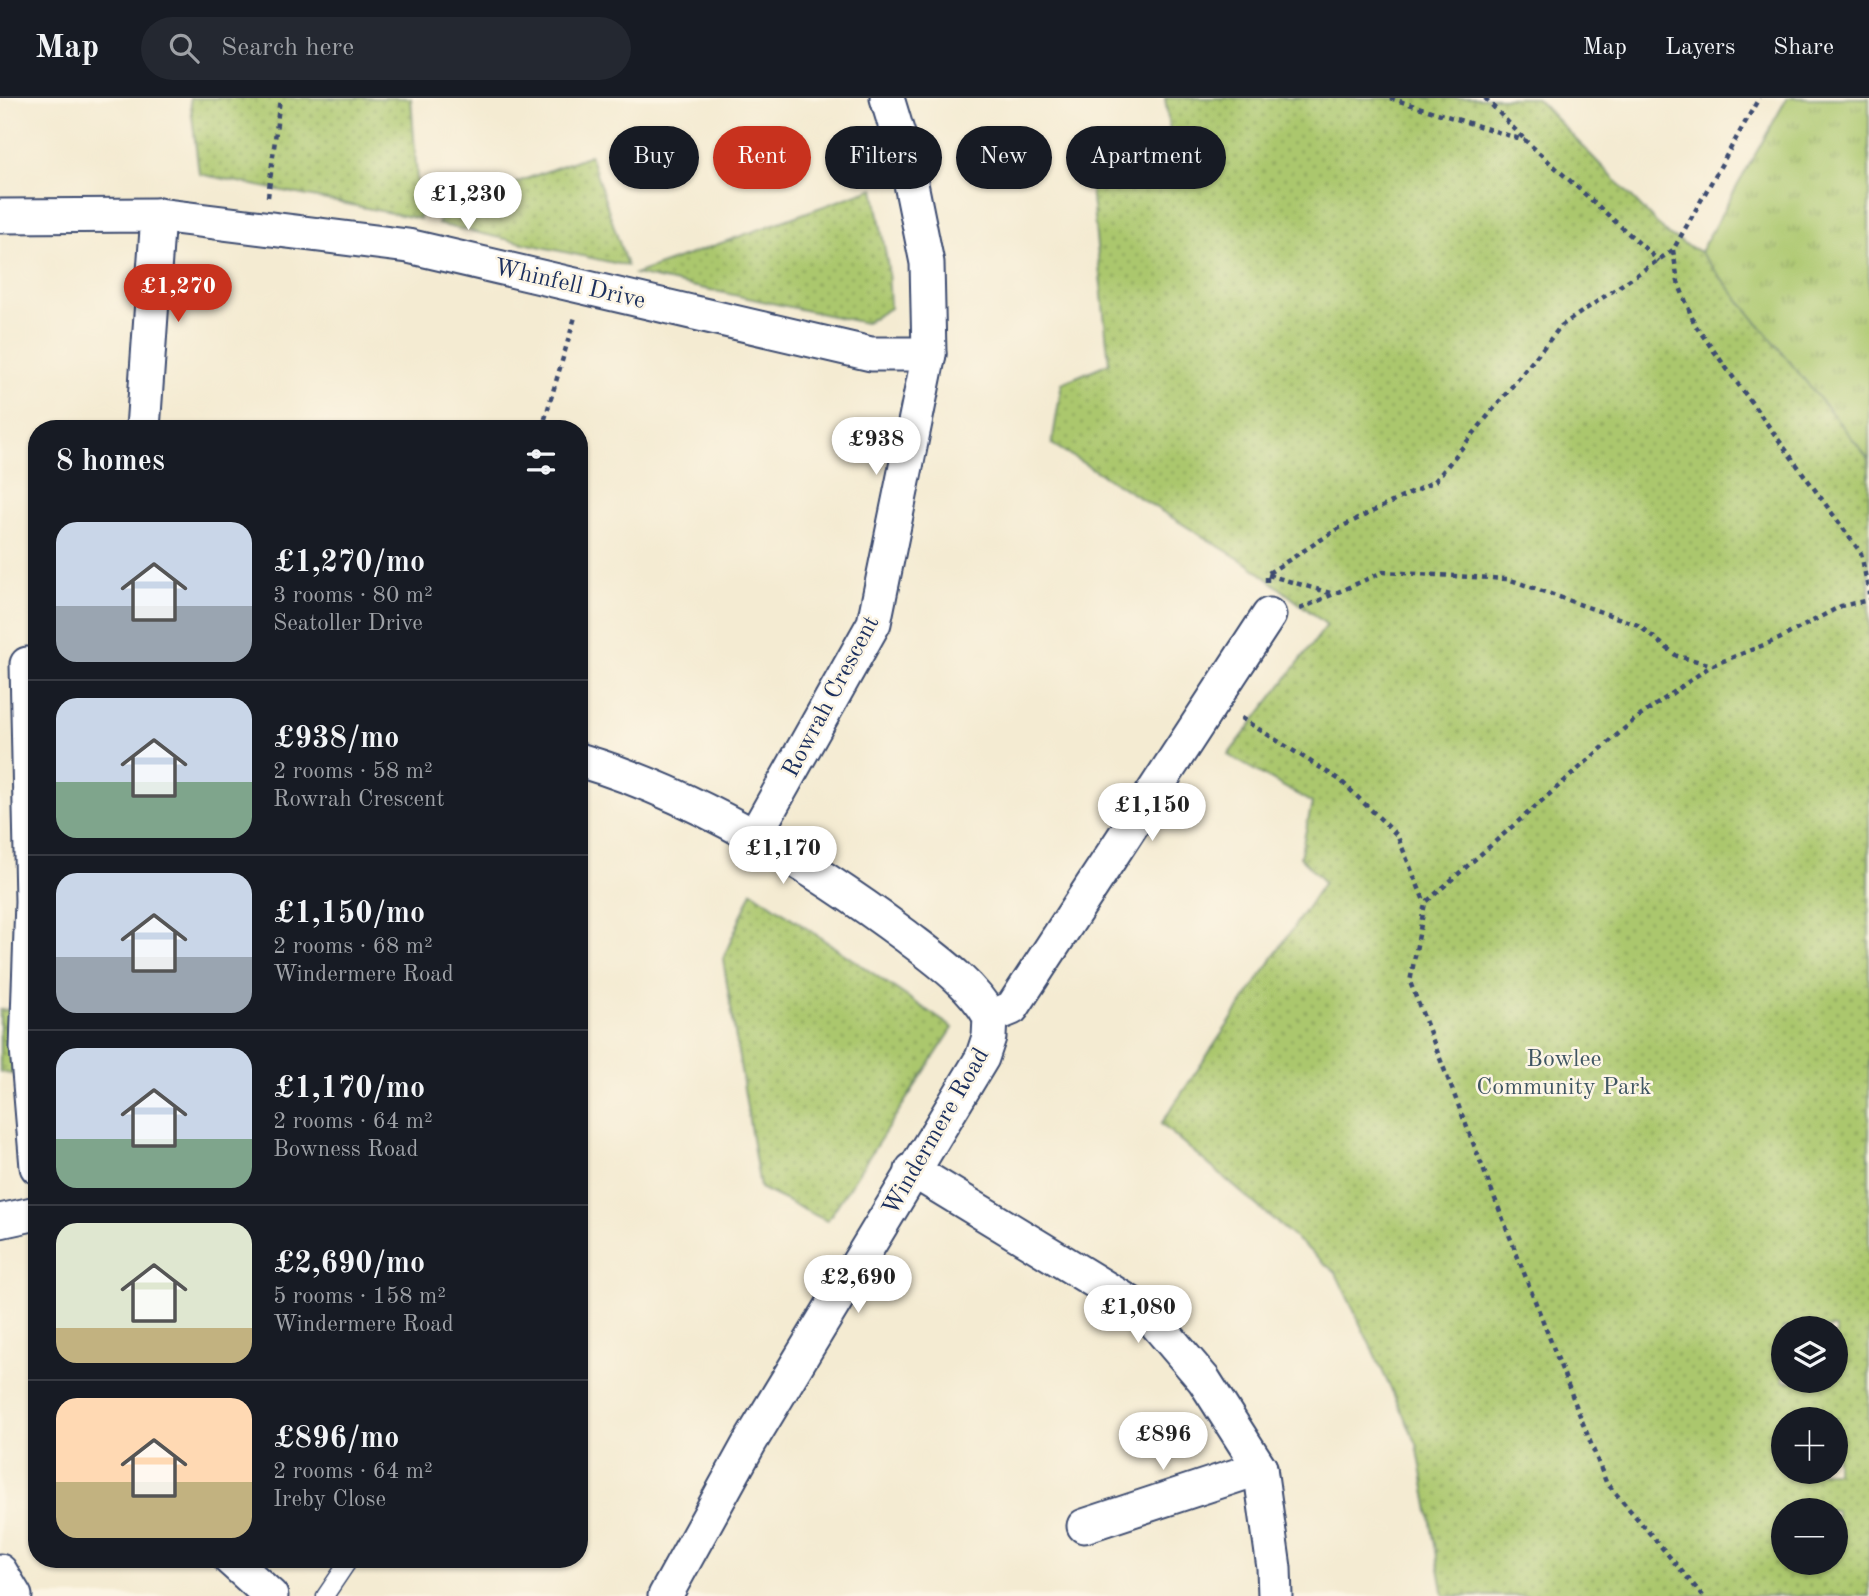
<!DOCTYPE html>
<meta charset="utf-8">
<style>
:root{--surface:#171b24;--page:#242831;--text:#f1f3f6;--muted:#9ea1a6;--line:#363941;--accent:#c8321e}
body{margin:0;font-family:"Old Standard TT",serif;background:var(--page);color:var(--text);height:100vh;display:flex;flex-direction:column;font-size:26px;white-space:nowrap}
*{box-sizing:border-box;margin:0}
p{font-size:23px;color:var(--muted)}
.icon{flex:none;width:38px;height:38px;fill:none;stroke:currentColor;stroke-width:2;stroke-linecap:round;stroke-linejoin:round}
.map{position:relative;flex:1;overflow:hidden}
.drawer{position:absolute;left:28px;top:322px;width:560px;height:1148px;display:flex;flex-direction:column;background:var(--surface);border-radius:28px;box-shadow:0 2px 5px #0004}
.drawer>*{flex:none}
.hud{position:absolute;left:609px;top:28px;width:665px;height:63px;display:flex;gap:14px}
.buttons{position:absolute;left:1771px;top:1218px;display:grid;gap:14px}
.buttons a{display:grid;place-items:center;width:77px;height:77px;border-radius:50%;background:var(--surface);box-shadow:0 2px 5px #0004;font-size:35px}
.price{position:absolute;translate:-50% -60px;padding:0 16px;border-radius:24px;background:#fff;color:#222;font-size:23px;line-height:46px;filter:drop-shadow(0 2px 4px #0008)}
.price::after{content:'';position:absolute;left:50%;top:42px;width:21px;height:16px;margin-left:-10px;background:inherit;clip-path:polygon(0 0,100% 0,50% 100%)}
.price.current{background:var(--accent);color:#fff}
ul{padding:0;list-style:none}
li{display:flex;align-items:center;gap:21px;height:175px;padding:0 28px}
li+li{border-top:2px solid var(--line)}
li span{display:grid;place-items:center;flex:none;width:196px;height:140px;border-radius:21px;color:#555}
li>.icon{margin-inline-start:auto}
span .icon{width:84px;height:84px;fill:#fffc;stroke-width:1}
li b{font-size:30px}
h2{display:flex;justify-content:space-between;align-items:center;height:84px;padding:0 28px;font-size:30px}
.chip{padding:0 24px;border-radius:32px;background:var(--surface);box-shadow:0 2px 5px #0004;font-size:24px;line-height:63px}
.chip.current{background:var(--accent);color:#fff}
header{display:flex;align-items:center;gap:42px;box-sizing:border-box;height:98px;padding:0 35px;background:var(--surface);border-bottom:2px solid var(--line)}
header strong{font-size:33px}
nav{display:flex;gap:38px;margin-inline-start:auto;font-size:24px}
.search{width:490px;height:63px;background:var(--page);display:flex;align-items:center;gap:18px;box-sizing:border-box;padding:0 24px;border-radius:38px;color:var(--muted);font-size:26px}
.map>svg:first-child{display:block}
.grass{fill:url(#grass-tufts);stroke:#637b66;stroke-width:2}
.park{fill:url(#park-dots);stroke:#637b66;stroke-width:2;fill-rule:evenodd}
.lines{fill:none;stroke-linecap:round;stroke-linejoin:round}
.lane-casing{stroke:#3c4b6f;stroke-width:19}
.street-casing{stroke:#3c4b6f;stroke-width:37}
.path{stroke:#3c4b6f;stroke-width:4.5;stroke-dasharray:5 5;stroke-linecap:butt}
.lane{stroke:#fff;stroke-width:16}
.street{stroke:#fff;stroke-width:33}
.labels{text-anchor:middle;stroke-width:5;stroke-linejoin:round;paint-order:stroke}
.street-label{font-size:24px;fill:#1b2f5e;stroke:#fcf5e5}
.park-label{font-size:24px;fill:#3f5562;stroke:#fcf5e5}
</style>
<header>
<strong>Map</strong>
<div class="search"><svg class="icon" aria-label="search" viewBox="0 0 24 24"><circle cx="10" cy="10" r="6"/><path d="M15 15l6 6"/></svg>Search here</div>
<nav><a>Map</a><a>Layers</a><a>Share</a></nav>
</header>
<div class="map">
<svg width="1869" height="1498" viewBox="0 0 1869 1498">
<defs>
<pattern id="grass-tufts" width="24" height="20" patternUnits="userSpaceOnUse" patternTransform="scale(1.75)"><rect width="24" height="20" fill="#abc76d"/><path d="M3 7l-1-3M5 7V3M7 7l1-3M15 17l-1-3M17 17v-4M19 17l1-3" fill="none" stroke="#8aa25d"/></pattern>
<pattern id="park-dots" width="8" height="8" patternUnits="userSpaceOnUse" patternTransform="scale(1.75)"><rect width="8" height="8" fill="#abc76d"/><path d="M2 2h.1M6 6h.1" fill="none" stroke="#8aa25d" stroke-width="1.8" stroke-linecap="round"/></pattern>
</defs>
<rect width="100%" height="100%" fill="#fcf5e5"/>
<filter id="ink" filterUnits="userSpaceOnUse"><feTurbulence type="fractalNoise" baseFrequency=".0143" numOctaves="2"/><feDisplacementMap in="SourceGraphic" scale="14" xChannelSelector="R" yChannelSelector="G"/><feConvolveMatrix kernelMatrix="1 2 1 2 8 2 1 2 1" color-interpolation-filters="sRGB"/></filter>
<filter id="wash" filterUnits="userSpaceOnUse"><feTurbulence type="fractalNoise" baseFrequency=".00686" numOctaves="4" result="noise"/><feDisplacementMap in="SourceGraphic" scale="28" xChannelSelector="R" yChannelSelector="G"/><feGaussianBlur stdDeviation="1.57" result="paint"/><feColorMatrix in="noise" values="0 0 0 0 0 0 0 0 0 0 0 0 0 0 0 0 0 1.4 0 .05"/><feComposite in="paint" operator="in"/></filter>
<g filter="url(#wash)">
<rect width="100%" height="100%" fill="#f4ebd2"/>
<polygon class="grass" points="1787,0 1869,0 1869,372 1700,154"/>
<g class="park">
<polygon points="190,0 411,0 420,121 199,76"/>
<path d="M1165 0H1536L1668 137 1700 154 1869 361V1498H1444L1417 1346 1336 1175 1161 1026 1324 784 1300 759 1312 705 1228 657 1327 527 1251 468 1052 346 1062 285 1109 265 1091 90 1176 75ZM1836 1230V1283H1783V1230ZM1783 1321H1836V1374H1783ZM1783 1412H1836V1465H1783Z"/>
<polygon points="590,57 627,168 438,126 446,111"/>
<polygon points="874,90 888,169 890,210 865,225 635,176"/>
<polygon points="752,793 953,930 827,1123 760,1090 723,861"/>
<polygon points="37,910 37,981 0,974 0,912"/>
</g>
</g>
<g filter="url(#ink)">
<g class="lines">
<defs>
<polyline id="lane" points="325,1498 350,1461"/>
<g id="street">
<polyline points="0,118 158,117 408,148 871,256 929,256"/>
<polyline points="143,331 158,117"/>
<polyline points="27,566 32,803 27,950 37,1069"/>
<path d="M579 662C697 697 808 765 906 838 936 861 972 886 990 919"/>
<polyline points="755,737 874,525 929,256 927,165 907,66 887,0"/>
<polyline points="990,919 1012,910 1269,517"/>
<polyline points="912,1072 1147,1215 1204,1282 1260,1370 1274,1470 1275,1498"/>
<polyline points="0,1123 37,1115"/>
<polyline points="1084,1428 1260,1370"/>
<polyline points="230,1461 271,1498"/>
<polyline points="0,1473 15,1498"/>
<polyline points="665,1498 750,1344 982,960 989,939 990,919"/>
</g>
</defs>
<use href="#lane" class="lane-casing"/>
<use href="#street" class="street-casing"/>
<g class="path">
<polyline points="1390,0 1526,43 1659,163"/>
<polyline points="1485,0 1526,43"/>
<polyline points="268,99 280,0"/>
<polyline points="1673,152 1678,184 1695,227 1861,455 1869,496"/>
<polyline points="542,331 575,219"/>
<polyline points="1268,477 1330,495"/>
<polyline points="1267,484 1267,476 1341,429 1435,383 1561,228 1673,152 1759,0"/>
<polyline points="1300,511 1383,474 1508,481 1638,527 1677,558 1713,567 1779,541 1841,508 1869,502"/>
<polyline points="1241,620 1340,682 1397,737 1425,805"/>
<polyline points="1703,1498 1606,1384 1410,884 1425,805 1633,623 1712,567"/>
</g>
<use href="#lane" class="lane"/>
<use href="#street" class="street"/>
</g>
</g>
<g class="labels">
<g class="street-label">
<text transform="translate(570 185) rotate(13)" y="8">Whinfell Drive</text>
<text transform="translate(830 598) rotate(-62)" y="8">Rowrah Crescent</text>
<text transform="translate(935 1033) rotate(-60)" y="8">Windermere Road</text>
</g>
<g class="park-label">
<text x="1564" y="968">Bowlee<tspan x="1564" dy="28">Community Park</tspan></text>
</g>
</g>
</svg>
<div class="buttons">
<a><svg class="icon" aria-label="layers" viewBox="0 0 24 24"><path d="M12 4l9 5-9 5-9-5zM3 14l9 5 9-5"/></svg></a>
<a>+</a>
<a>−</a>
</div>
<b class="price" style="left:468px;top:134px">£1,230</b>
<b class="price current" style="left:178px;top:226px">£1,270</b>
<b class="price" style="left:876px;top:379px">£938</b>
<b class="price" style="left:1152px;top:745px">£1,150</b>
<b class="price" style="left:783px;top:788px">£1,170</b>
<b class="price" style="left:858px;top:1217px">£2,690</b>
<b class="price" style="left:1138px;top:1247px">£1,080</b>
<b class="price" style="left:1163px;top:1374px">£896</b>
<div class="hud">
<a class="chip">Buy</a>
<a class="chip current">Rent</a>
<a class="chip">Filters</a>
<a class="chip">New</a>
<a class="chip">Apartment</a>
</div>
<section class="drawer">
<h2>8 homes<svg class="icon" aria-label="filters" viewBox="0 0 24 24"><path d="M4 7h16M4 17h16"/><circle cx="9" cy="7" r="2"/><circle cx="15" cy="17" r="2"/></svg></h2>
<ul>
<li><span style="background:linear-gradient(#c9d6e8 60%,#9aa5b1 0)"><svg class="icon" aria-label="home" viewBox="0 0 24 24"><path d="M3 11l9-7 9 7M6 9v11h12V9"/></svg></span><div><b>£1,270/mo</b><p>3 rooms · 80 m²</p><p>Seatoller Drive</p></div></li>
<li><span style="background:linear-gradient(#c9d6e8 60%,#7fa58c 0)"><svg class="icon" aria-label="home" viewBox="0 0 24 24"><path d="M3 11l9-7 9 7M6 9v11h12V9"/></svg></span><div><b>£938/mo</b><p>2 rooms · 58 m²</p><p>Rowrah Crescent</p></div></li>
<li><span style="background:linear-gradient(#c9d6e8 60%,#9aa5b1 0)"><svg class="icon" aria-label="home" viewBox="0 0 24 24"><path d="M3 11l9-7 9 7M6 9v11h12V9"/></svg></span><div><b>£1,150/mo</b><p>2 rooms · 68 m²</p><p>Windermere Road</p></div></li>
<li><span style="background:linear-gradient(#c9d6e8 65%,#7fa58c 0)"><svg class="icon" aria-label="home" viewBox="0 0 24 24"><path d="M3 11l9-7 9 7M6 9v11h12V9"/></svg></span><div><b>£1,170/mo</b><p>2 rooms · 64 m²</p><p>Bowness Road</p></div></li>
<li><span style="background:linear-gradient(#dfe7d0 75%,#c2b280 0)"><svg class="icon" aria-label="home" viewBox="0 0 24 24"><path d="M3 11l9-7 9 7M6 9v11h12V9"/></svg></span><div><b>£2,690/mo</b><p>5 rooms · 158 m²</p><p>Windermere Road</p></div></li>
<li><span style="background:linear-gradient(#ffd9b3 60%,#c2b280 0)"><svg class="icon" aria-label="home" viewBox="0 0 24 24"><path d="M3 11l9-7 9 7M6 9v11h12V9"/></svg></span><div><b>£896/mo</b><p>2 rooms · 64 m²</p><p>Ireby Close</p></div></li>
</ul>
</section>
</div>
